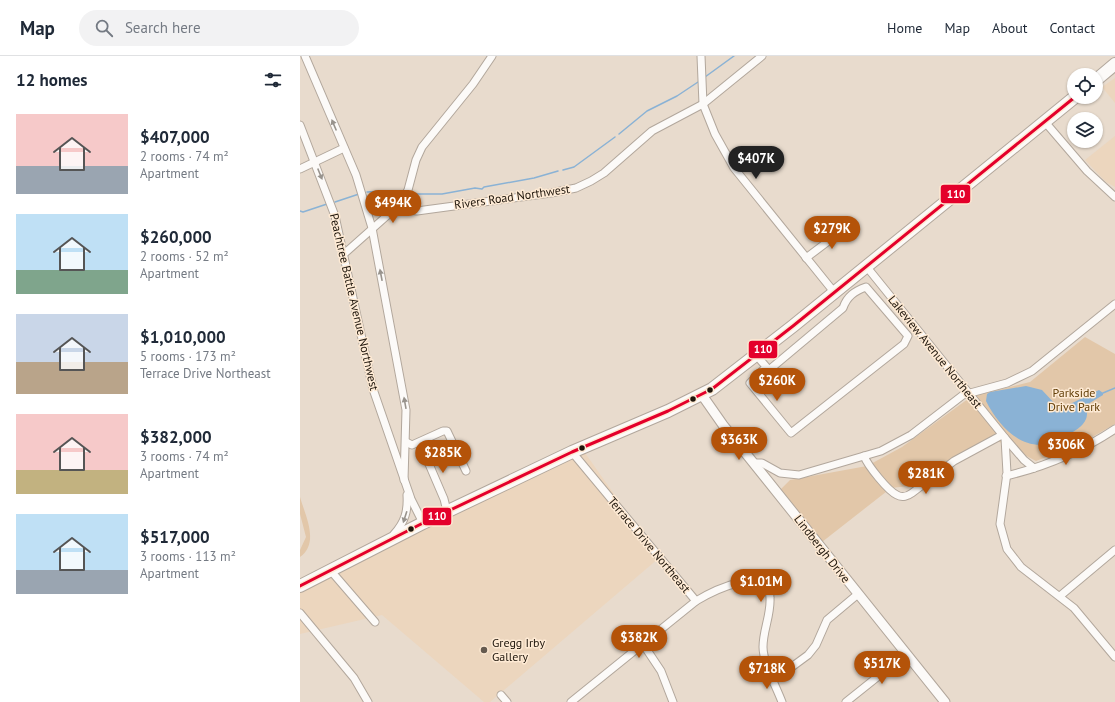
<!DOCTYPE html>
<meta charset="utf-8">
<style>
:root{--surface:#fff;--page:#f2f2f3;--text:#1f2937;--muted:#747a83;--line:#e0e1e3;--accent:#b45309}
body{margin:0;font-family:"PT Sans",sans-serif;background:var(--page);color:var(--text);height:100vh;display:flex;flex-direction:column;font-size:15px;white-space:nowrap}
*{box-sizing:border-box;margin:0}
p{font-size:13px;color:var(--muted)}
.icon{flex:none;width:22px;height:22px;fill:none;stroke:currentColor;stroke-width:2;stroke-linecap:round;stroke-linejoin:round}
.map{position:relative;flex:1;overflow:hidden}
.sheet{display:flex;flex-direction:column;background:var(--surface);width:300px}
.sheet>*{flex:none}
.fabs{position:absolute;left:767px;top:12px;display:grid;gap:8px}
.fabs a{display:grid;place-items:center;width:36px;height:36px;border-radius:50%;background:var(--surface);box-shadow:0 1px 3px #0004;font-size:20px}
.price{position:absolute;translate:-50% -34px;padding:0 9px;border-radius:14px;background:var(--accent);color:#fff;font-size:13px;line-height:26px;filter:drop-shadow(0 1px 2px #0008)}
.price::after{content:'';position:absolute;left:50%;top:24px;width:12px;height:9px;margin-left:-6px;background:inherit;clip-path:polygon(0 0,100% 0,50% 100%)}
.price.on{background:#222;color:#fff}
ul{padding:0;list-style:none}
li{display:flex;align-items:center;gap:12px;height:100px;padding:0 16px}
li span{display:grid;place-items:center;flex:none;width:112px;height:80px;border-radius:0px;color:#555}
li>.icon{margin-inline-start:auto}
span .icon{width:48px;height:48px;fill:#fffc;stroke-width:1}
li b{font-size:17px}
h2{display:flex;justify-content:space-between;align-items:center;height:48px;padding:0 16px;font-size:17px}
header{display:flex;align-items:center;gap:24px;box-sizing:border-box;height:56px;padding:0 20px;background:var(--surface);border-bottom:1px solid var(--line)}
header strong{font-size:19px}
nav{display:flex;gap:22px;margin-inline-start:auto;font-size:14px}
.search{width:280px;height:36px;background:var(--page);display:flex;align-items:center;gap:10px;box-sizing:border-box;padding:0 14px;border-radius:22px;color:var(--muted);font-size:15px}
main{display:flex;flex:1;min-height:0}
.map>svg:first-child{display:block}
.built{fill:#ecd6be}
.green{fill:#e2c7a9}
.water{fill:#8ab2d5}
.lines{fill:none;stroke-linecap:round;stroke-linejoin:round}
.stream{stroke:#8ab2d5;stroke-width:1.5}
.street-casing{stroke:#b2a79c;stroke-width:9}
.secondary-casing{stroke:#b2a79c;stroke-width:11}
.highway-casing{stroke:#b2a79c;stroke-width:14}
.street{stroke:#fcfaf8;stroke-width:7}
.secondary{stroke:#fcfaf8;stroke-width:9}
.highway{stroke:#fcfaf8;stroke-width:12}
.bus-1-casing{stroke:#feead4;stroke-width:6}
.bus-1{stroke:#e4002b;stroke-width:3}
.oneway{fill:#98938d}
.bus-dot{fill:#1e150b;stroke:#feead4;stroke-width:1.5}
.poi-dot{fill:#655a4f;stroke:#feead4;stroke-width:1.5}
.labels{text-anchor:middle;stroke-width:3;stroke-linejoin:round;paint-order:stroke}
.street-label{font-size:12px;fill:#1e150b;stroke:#feead4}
.park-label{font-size:12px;fill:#613d06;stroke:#feead4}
.poi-label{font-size:12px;fill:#1e150b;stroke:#feead4;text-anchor:start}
.line-badge{stroke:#feead4;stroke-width:1.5}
.badge-label{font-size:11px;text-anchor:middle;font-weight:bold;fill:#fff}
</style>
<header>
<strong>Map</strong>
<div class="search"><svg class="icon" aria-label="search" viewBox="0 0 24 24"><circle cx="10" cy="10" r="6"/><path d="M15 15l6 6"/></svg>Search here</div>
<nav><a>Home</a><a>Map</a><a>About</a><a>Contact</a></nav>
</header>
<main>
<section class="sheet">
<h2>12 homes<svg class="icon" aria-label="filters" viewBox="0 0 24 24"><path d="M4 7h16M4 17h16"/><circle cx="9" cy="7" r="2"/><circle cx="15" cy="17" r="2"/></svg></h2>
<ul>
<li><span style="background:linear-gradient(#f6c9c9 65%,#9aa5b1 0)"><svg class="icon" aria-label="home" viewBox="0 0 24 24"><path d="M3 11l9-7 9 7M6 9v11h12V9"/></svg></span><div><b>$407,000</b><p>2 rooms · 74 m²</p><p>Apartment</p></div></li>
<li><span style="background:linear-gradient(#bfe0f5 70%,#7fa58c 0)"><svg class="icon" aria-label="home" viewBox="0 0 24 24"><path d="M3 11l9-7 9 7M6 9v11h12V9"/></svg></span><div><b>$260,000</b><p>2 rooms · 52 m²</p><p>Apartment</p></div></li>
<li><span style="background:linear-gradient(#c9d6e8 60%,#b9a48a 0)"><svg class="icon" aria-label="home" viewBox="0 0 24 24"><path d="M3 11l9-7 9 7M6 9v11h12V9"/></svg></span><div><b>$1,010,000</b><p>5 rooms · 173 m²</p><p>Terrace Drive Northeast</p></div></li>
<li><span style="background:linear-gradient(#f6c9c9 70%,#c2b280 0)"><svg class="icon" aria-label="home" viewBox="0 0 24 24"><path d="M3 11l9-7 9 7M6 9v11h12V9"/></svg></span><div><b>$382,000</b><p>3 rooms · 74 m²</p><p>Apartment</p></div></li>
<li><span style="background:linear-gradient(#bfe0f5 70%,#9aa5b1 0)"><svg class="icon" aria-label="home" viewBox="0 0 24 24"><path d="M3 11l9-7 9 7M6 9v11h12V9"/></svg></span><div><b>$517,000</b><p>3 rooms · 113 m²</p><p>Apartment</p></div></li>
</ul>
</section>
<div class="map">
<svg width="815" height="646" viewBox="0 0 815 646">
<rect width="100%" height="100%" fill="#e8dbcd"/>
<g class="built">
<polygon points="815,22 815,47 802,31"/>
<polygon points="815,80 815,131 806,126 785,104"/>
<polygon points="283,394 359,502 190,646 184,646 82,559 0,578 0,525"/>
</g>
<g class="green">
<polygon points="785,281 815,298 815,368 780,388 736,405 692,382 618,429 591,432 522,486 480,434 490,424 567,410 602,391 672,340 730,326"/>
<path d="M0 441C5 459 20 487 0 501V494L6 481 0 458Z"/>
</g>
<path class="water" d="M726 330 742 334 756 349 760 350 770 348 799 334 803 337V339L788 348C786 353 788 358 786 363 783 371 774 375 768 379 732 404 702 377 686 345L687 338 690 336Z"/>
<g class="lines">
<g class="stream">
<polyline points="405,21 434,0"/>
<polyline points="319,78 347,55 377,40 398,26"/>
<polyline points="263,114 274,111 315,81"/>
<polyline points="67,136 84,135 100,136"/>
<polyline points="112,138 142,138 175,132 182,133 184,131 234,122 258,115"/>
<polyline points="35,146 59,138"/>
<polyline points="0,155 3,156 27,148"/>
<polyline points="803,337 815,332"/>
</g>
<defs>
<g id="street">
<polyline points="5,0 56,119 72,172 106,354 104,424"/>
<polyline points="401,0 403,48 415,78 434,112 534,236"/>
<polyline points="745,66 787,115 815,141"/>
<polyline points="0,69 35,160 73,333 111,443 123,467"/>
<polyline points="0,113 44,92"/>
<polyline points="99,149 107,154 117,155 251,137 276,132 291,125 304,117 352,75 403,48 462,0"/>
<polyline points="45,197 99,149 108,134 116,104 122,91 173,28 192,0"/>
<polyline points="506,202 547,171"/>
<polyline points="566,210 705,382 707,417 700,468 707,493 721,511 774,552 815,601"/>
<path d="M566 231 608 280 604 288 491 377 450 327 463 314H469L543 252C547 240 555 235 566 231Z"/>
<polyline points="456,299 469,314"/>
<polyline points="705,382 724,404 734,412"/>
<polyline points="106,386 112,389 143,375 147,375 166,415"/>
<polyline points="120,387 144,443 147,455"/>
<polyline points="272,396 396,545"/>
<path d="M564 400C568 410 588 435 597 439 602 442 608 440 612 437L654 405 702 379"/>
<polyline points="454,407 462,407 480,417 499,419 581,395 611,379 663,339 707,327 732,315 815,248"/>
<path d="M706 420C744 411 782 395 815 373"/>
<path d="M94 478C105 466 108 455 107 439"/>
<polyline points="31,515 75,566"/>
<polyline points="760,540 815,494"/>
<polyline points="0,557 54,622 68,646"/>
<polyline points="343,588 361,615 373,646"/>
<polyline points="470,615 493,610 508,599 516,589 527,564 558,538"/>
<polyline points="201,639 207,646"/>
<path d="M271 646 396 545C411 536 470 506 470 542 471 559 463 574 463 591 463 607 476 630 482 646"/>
<polyline points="546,646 606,598"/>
</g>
<polyline id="secondary" points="402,339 423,369 645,646"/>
<g id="highway">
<polyline points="796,24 815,8"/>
<polyline points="0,530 123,467 272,396 368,355 412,333 493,270 775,41"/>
</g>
</defs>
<use href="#street" class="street-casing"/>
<use href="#secondary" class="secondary-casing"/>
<use href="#highway" class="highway-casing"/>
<use href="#street" class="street"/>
<use href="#secondary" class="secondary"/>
<use href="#highway" class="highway"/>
<defs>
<polyline id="bus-1" points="0,530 123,467 272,396 368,355 412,333 493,270 775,41"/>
</defs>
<use href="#bus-1" class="bus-1-casing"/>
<use href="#bus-1" class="bus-1"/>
</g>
<defs><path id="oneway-solid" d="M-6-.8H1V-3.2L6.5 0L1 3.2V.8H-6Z"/></defs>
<g class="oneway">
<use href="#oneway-solid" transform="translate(34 69) rotate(-113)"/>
<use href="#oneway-solid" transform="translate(20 118) rotate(68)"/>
<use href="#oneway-solid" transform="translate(81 219) rotate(-101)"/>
<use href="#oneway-solid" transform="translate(105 347) rotate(-100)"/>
<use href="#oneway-solid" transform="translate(105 461) rotate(108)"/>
</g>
<g class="bus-dot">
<circle cx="410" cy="334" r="3.5"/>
<circle cx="393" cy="343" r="3.5"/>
<circle cx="282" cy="392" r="3.5"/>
<circle cx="111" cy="473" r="3.5"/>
</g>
<circle class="poi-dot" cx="184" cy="594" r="4"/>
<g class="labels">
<g class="street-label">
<text transform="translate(212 141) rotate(-8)" y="4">Rivers Road Northwest</text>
<text transform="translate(54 246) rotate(77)" y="4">Peachtree Battle Avenue Northwest</text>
<text transform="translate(635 296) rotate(51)" y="4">Lakeview Avenue Northeast</text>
<text transform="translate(349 489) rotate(50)" y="4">Terrace Drive Northeast</text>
<text transform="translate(522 493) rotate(52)" y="4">Lindbergh Drive</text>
</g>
<g class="park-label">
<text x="774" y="341">Parkside<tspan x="774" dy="14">Drive Park</tspan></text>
</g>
<g class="poi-label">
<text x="192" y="591">Gregg Irby<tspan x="192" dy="14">Gallery</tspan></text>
</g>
</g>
<g class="line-badge">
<rect x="640" y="128" width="31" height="20" rx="4" fill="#e4002b"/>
<rect x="448" y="284" width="30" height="19" rx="4" fill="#e4002b"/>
<rect x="122" y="451" width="30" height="19" rx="4" fill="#e4002b"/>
</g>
<g class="badge-label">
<text x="656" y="142">110</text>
<text x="463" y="297">110</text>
<text x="137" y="464">110</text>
</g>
</svg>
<div class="fabs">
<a><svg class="icon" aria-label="locate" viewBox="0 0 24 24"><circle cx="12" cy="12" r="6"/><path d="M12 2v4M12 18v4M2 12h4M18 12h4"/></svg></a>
<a><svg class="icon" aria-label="layers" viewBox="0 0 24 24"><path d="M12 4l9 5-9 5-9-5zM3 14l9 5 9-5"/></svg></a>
</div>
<b class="price on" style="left:456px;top:124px">$407K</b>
<b class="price" style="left:93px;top:168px">$494K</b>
<b class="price" style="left:532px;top:194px">$279K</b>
<b class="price" style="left:477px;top:346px">$260K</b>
<b class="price" style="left:439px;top:405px">$363K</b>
<b class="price" style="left:766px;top:410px">$306K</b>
<b class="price" style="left:143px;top:418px">$285K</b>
<b class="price" style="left:626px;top:439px">$281K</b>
<b class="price" style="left:461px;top:547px">$1.01M</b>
<b class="price" style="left:339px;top:603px">$382K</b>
<b class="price" style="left:582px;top:629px">$517K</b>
<b class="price" style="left:467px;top:634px">$718K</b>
</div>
</main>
